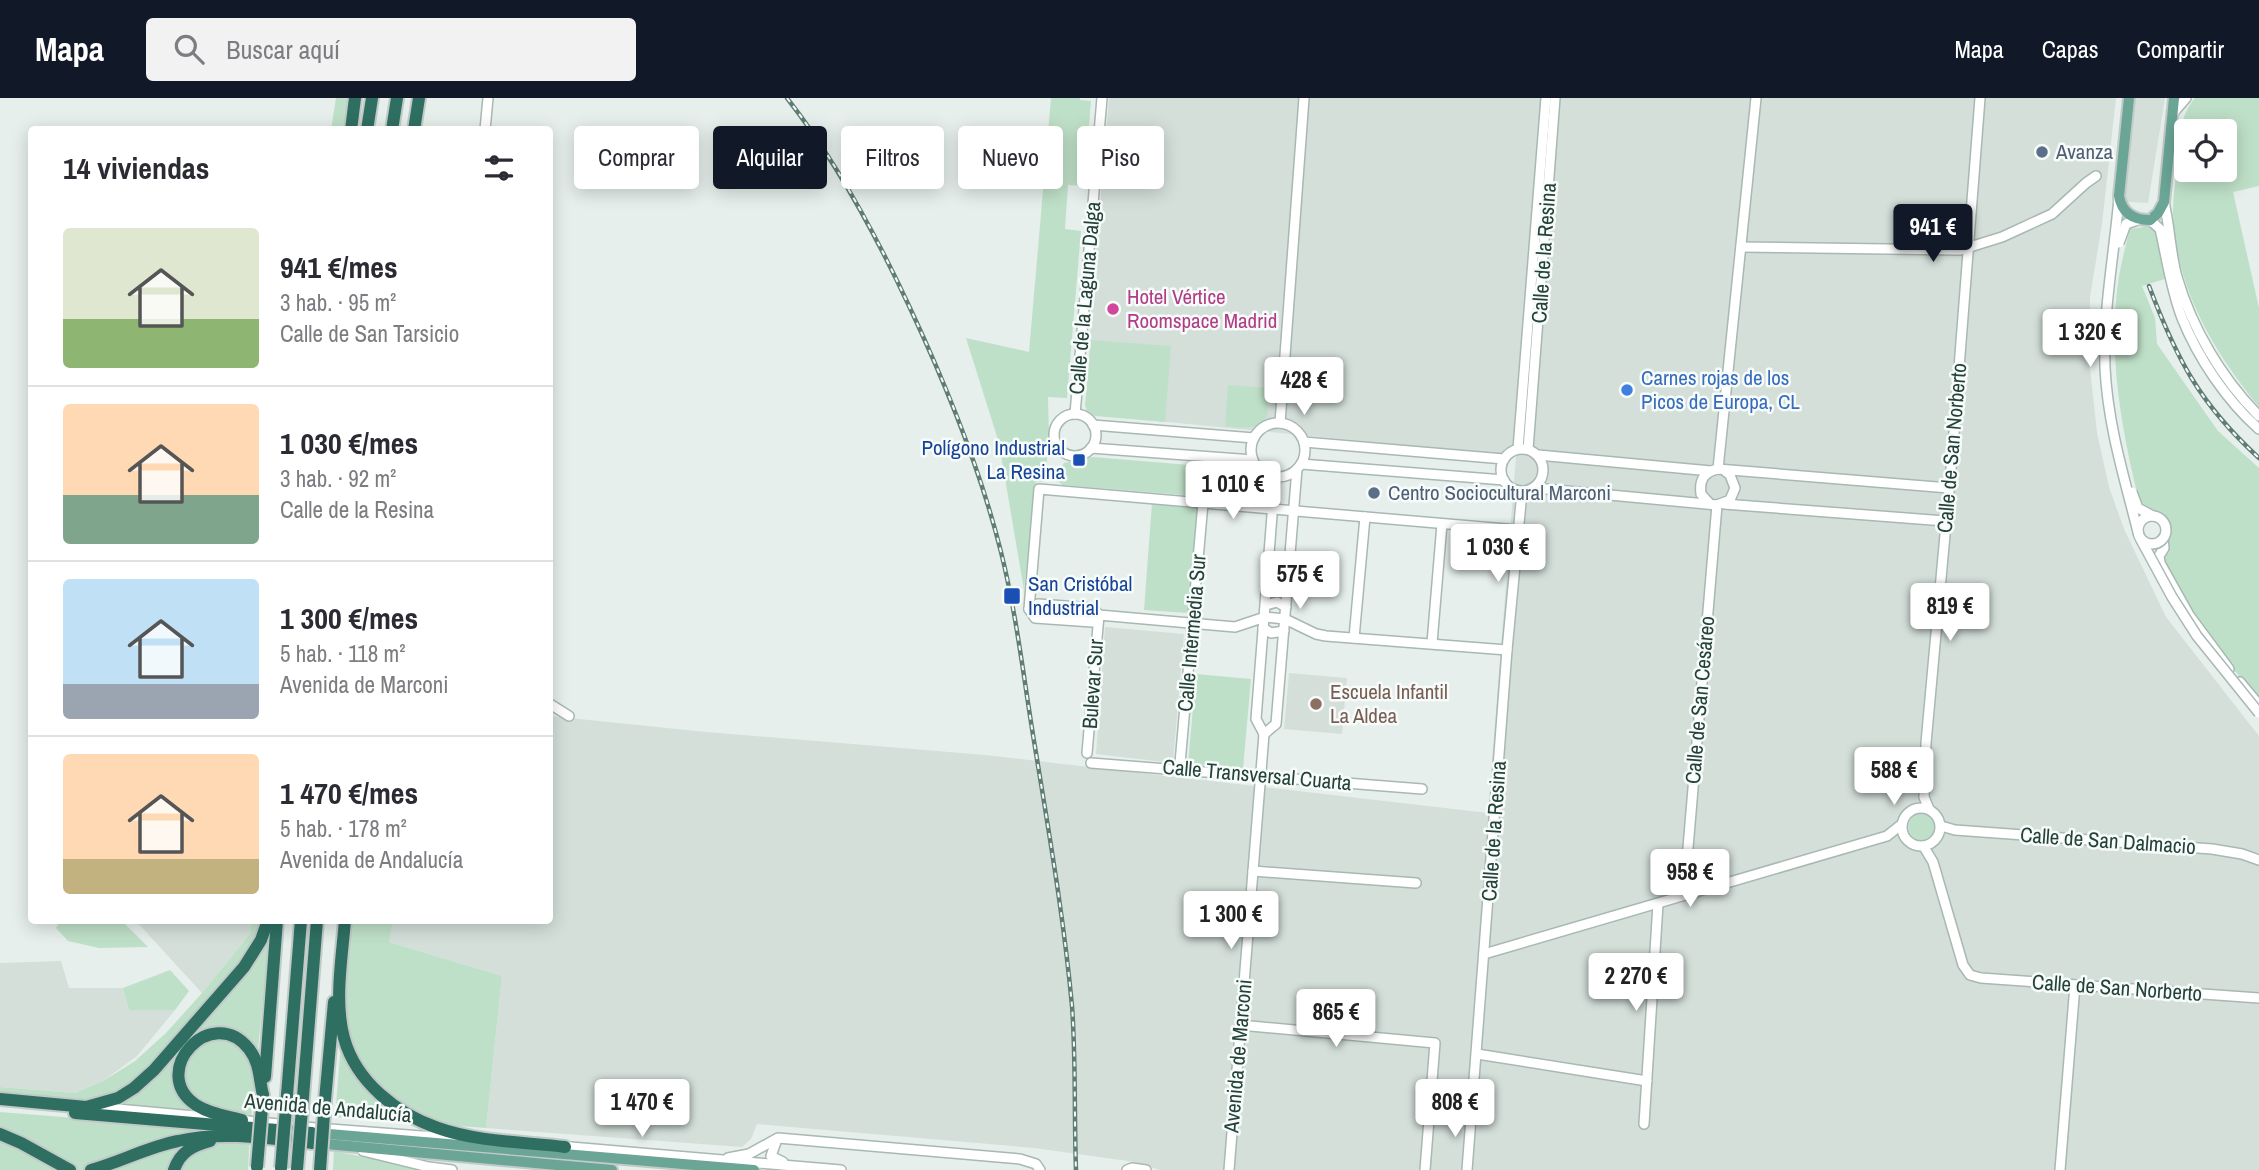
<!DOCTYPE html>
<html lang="es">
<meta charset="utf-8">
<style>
:root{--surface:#fff;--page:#f2f2f3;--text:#2b2b33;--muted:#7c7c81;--line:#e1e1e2;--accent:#111827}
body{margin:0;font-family:"Archivo Narrow",sans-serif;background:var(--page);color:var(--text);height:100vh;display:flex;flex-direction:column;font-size:26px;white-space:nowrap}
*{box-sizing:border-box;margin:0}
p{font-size:23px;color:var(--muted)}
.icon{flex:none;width:38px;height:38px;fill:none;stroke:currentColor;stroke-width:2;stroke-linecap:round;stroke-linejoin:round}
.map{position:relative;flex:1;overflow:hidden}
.side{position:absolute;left:28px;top:28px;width:525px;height:798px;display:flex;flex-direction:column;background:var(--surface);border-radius:7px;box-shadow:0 4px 18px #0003}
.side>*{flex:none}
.hud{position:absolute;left:574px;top:28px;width:665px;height:63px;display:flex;gap:14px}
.fabs{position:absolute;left:2174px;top:21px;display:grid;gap:14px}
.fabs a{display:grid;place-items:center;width:63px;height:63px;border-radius:7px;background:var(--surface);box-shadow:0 4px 18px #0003;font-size:35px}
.price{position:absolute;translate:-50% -60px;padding:0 16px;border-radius:7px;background:#fff;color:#222;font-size:23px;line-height:46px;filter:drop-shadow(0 2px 4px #0008)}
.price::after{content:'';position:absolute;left:50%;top:42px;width:21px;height:16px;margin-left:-10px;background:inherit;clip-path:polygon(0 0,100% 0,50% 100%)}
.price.current{background:var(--accent);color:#fff}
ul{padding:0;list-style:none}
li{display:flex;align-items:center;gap:21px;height:175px;padding:0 35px}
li+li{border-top:2px solid var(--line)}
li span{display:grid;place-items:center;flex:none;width:196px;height:140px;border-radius:7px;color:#555}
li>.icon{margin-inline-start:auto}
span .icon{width:84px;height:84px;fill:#fffc;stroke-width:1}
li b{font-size:30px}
h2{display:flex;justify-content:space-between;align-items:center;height:84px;padding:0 35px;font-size:30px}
.chip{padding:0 24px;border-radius:7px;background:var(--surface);box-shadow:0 4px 18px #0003;font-size:24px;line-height:63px}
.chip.current{background:var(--accent);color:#fff}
header{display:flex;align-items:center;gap:42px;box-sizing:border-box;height:98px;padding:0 35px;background:var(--accent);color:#fff}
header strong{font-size:33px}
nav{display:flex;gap:38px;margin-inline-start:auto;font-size:24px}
.search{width:490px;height:63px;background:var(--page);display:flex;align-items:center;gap:18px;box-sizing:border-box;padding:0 24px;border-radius:7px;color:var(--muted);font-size:26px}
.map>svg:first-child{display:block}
.built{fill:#d4dfda}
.green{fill:#bfe0c8;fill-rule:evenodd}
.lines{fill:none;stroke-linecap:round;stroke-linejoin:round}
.minor-casing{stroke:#a8b8b2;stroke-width:12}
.major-casing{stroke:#c2cac8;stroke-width:14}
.highway-casing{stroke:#c2cac8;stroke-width:16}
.minor{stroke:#fff;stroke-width:9}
.major{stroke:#6aa596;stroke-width:10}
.highway{stroke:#2f6f62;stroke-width:12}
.rail-casing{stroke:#5f7d75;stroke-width:4.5}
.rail{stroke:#f7fbf9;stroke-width:2;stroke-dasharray:5;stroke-linecap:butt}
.minor-bridge-casing{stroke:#a8b8b2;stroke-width:12;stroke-linecap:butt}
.major-bridge-casing{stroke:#c2cac8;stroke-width:14;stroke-linecap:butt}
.highway-bridge-casing{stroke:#c2cac8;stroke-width:16;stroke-linecap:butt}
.minor-bridge{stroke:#fff;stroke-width:9}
.major-bridge{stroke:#6aa596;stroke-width:10}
.highway-bridge{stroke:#2f6f62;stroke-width:12}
.service-dot{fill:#5c6f8a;stroke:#f7fbf9;stroke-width:2.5}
.hotel-dot{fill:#d1479c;stroke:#f7fbf9;stroke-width:2.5}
.shop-dot{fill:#3f7fe0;stroke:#f7fbf9;stroke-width:2.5}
.transit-dot{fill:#1a4fb4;stroke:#f7fbf9;stroke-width:2.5}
.education-dot{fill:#8d6e63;stroke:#f7fbf9;stroke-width:2.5}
.labels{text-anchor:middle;stroke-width:5;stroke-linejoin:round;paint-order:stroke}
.service-label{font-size:21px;fill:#4e5e75;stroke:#f7fbf9;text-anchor:start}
.street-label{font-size:21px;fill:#24423a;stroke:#f7fbf9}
.hotel-label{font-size:21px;fill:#b23c85;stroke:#f7fbf9;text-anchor:start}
.shop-label{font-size:21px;fill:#366cbe;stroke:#f7fbf9;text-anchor:start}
.transit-label{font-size:21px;fill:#164399;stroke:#f7fbf9;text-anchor:end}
.education-label{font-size:21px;fill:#785e54;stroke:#f7fbf9;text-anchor:start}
</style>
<header>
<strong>Mapa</strong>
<div class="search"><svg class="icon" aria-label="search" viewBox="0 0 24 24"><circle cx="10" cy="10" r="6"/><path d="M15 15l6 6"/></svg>Buscar aquí</div>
<nav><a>Mapa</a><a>Capas</a><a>Compartir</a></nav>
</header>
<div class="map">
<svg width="2259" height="1072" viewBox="0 0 2259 1072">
<rect width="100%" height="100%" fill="#e6efeb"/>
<g class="built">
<polygon points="1109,0 2116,0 2102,126 2090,199 2090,271 2097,335 2109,389 2124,431 2166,519 2259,638 2259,1072 1160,1072 1135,1064 1034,1050 757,1026 751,1041 742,1049 486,1030 502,878 389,844 393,823 550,822 550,618 706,634 985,657 1488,715 1516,358 1086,316 1092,202"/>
<polygon points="2126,0 2165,0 2148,105 2112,103"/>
<polygon points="1105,529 1184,536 1173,665 1096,656"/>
<polygon points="1289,575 1347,580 1342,636 1284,631"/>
<polygon points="136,823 252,823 250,836 202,895"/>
<polygon points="61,863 69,890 123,890 129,912 175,912 137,958 103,983 75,995 0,989 0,865"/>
</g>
<g class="green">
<polygon points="336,0 349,0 345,31 331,32"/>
<polygon points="1051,0 1080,0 1080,2 1091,3 1084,88 1068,87 1065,131 1081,133 1067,300 1048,299 1049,339 1045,384 1036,384 1024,492 999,345 966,240 1029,254"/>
<path d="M2195 0H2259V88L2233 94 2259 210V309C2213 253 2174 187 2173 113 2173 97 2176 81 2177 65 2180 41 2179 18 2195 0ZM2186 33H2224V72H2186Z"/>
<path d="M2150 128 2161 138V159L2165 181 2142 188 2155 220 2157 246 2218 333 2259 370V600C2225 562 2188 520 2167 473 2158 451 2181 438 2162 418 2156 411 2146 409 2139 403 2121 329 2107 254 2119 178 2122 162 2126 146 2130 131Z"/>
<polygon points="1091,242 1171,248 1165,324 1095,318 1088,314 1085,308"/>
<path d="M1228 287 1270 290 1267 319C1256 333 1242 330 1225 328Z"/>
<polygon points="1093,359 1250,372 1266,384 1266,396 1258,403 1063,387 1057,383 1057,376 1064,365"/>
<polygon points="1152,405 1199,410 1188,515 1144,512"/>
<polygon points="1196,576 1251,581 1243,671 1188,666"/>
<circle cx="1923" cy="729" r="14"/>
<polygon points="60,823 122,823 148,849 99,850 68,843 56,830"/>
<polygon points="252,823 271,823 251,1020 0,995 0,989 75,995 103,983 135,963 166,935 202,895 250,836"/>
<polygon points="351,823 393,823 389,844 502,878 486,1030 335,1019"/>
<polygon points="170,872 189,893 175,912 129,912 123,890"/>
<polygon points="0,1014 250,1034 248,1072 0,1072"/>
<polygon points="334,1053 414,1069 418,1072 333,1072"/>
</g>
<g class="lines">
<defs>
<g id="minor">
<polyline points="2173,15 2186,0"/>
<polyline points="485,32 488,0"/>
<path d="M2164 104C2170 129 2170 154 2177 179 2192 230 2221 280 2259 318"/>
<path d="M2150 122 2160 131C2167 161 2171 192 2182 220 2198 260 2227 303 2259 331"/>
<polyline points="1741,149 1960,152 2002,139 2052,116 2086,85 2096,78"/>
<polyline points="1075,316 1102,0"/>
<circle cx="1075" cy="337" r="21"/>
<polyline points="1280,325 1304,0"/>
<circle cx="1278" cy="352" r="27"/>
<polyline points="1093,327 1254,340"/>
<polyline points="1304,344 1504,361"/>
<polyline points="1091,350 1253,362"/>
<circle cx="1522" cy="372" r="21"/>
<polyline points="1518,351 1546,0"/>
<polyline points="1528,351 1555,0"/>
<polyline points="1538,357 1711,373"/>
<polyline points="1301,366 1504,382"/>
<polyline points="1718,371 1756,0"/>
<polyline points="1535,390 1717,407 1730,402 1735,390 1730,377 1725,373"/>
<path d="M1710 406 1701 396C1699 382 1704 374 1718 371L1949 390"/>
<polyline points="1724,406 1945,423"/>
<polyline points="2163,440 2164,450 2159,458 2160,465 2189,517 2229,571"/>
<polyline points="1266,507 1277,504 1286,509"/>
<polyline points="1029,511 1039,391 1518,432"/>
<polyline points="1263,530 1271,535 1284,533"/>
<polyline points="1354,540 1365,419"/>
<polyline points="1432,545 1442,426"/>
<polyline points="2240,584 2259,607"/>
<polyline points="550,606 569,618"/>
<polyline points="1264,636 1276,626 1297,371"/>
<polyline points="1264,636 1256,621 1275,379"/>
<polyline points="1087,655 1099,517 1093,510 1038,506 1029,511 1035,520 1092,524 1099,517 1235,529 1265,519 1285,521 1316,536 1326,538 1507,552"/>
<polyline points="1091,665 1422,691"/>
<polyline points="1180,665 1203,405"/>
<circle cx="1921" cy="729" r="19"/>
<polyline points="1929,711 1924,699 1926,645 1952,360 1980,0"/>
<polyline points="1941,728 1955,732 2212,751 2242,756 2259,762"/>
<polyline points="1924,749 1933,764 1963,867 1970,877 1981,880 2259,900"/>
<polyline points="1253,773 1416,785"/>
<polyline points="1684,797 1717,407"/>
<polyline points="1484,856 1887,738 1902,726"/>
<polyline points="1240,927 1435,945 1425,1072"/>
<polyline points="1477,956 1647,983"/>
<polyline points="95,1009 217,1020"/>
<polyline points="238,1022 290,1027"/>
<polyline points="1644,1026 1658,806"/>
<polyline points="304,1029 461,1041"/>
<polyline points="777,1041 771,1058 783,1064"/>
<polyline points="559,1048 841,1072"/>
<polyline points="363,1053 429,1069 452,1072"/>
<polyline points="728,1060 749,1056 778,1040 1020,1061 1036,1066 1040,1072"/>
<polyline points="1127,1072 1132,1070 1146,1072"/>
<polyline points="1229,1072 1264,636"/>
<polyline points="1467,1072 1507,552 1522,394"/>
<polyline points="2060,1072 2075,887"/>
</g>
<g id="major">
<polyline points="2119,98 2129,0"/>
<polyline points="2150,122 2158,115 2164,104 2174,0"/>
<polyline points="317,1035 754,1072"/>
<polyline points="315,1045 612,1072"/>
</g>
<g id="highway">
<polyline points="351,32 355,0"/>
<polyline points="367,32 372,0"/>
<polyline points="392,32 397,0"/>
<polyline points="414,32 419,0"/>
<path d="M345 822C342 860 334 904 344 940 356 984 397 1016 438 1030 477 1044 524 1044 565 1049"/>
<polyline points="265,979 277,822"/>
<polyline points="287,997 301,822"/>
<polyline points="303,999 317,822"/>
<polyline points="0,1001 86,1009 118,1000 134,990 154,972 244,869 261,842 268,822"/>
<polyline points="325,1002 334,904"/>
<polyline points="75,1015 312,1035"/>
<path d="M242 1022C227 1018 210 1016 196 1007 147 974 212 904 249 951 260 965 259 981 263 997"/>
<polyline points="0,1036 21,1045 70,1072"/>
<path d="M91 1072C120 1064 148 1049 178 1043 222 1033 267 1040 312 1045"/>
<path d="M174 1072C180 1054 192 1048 210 1043"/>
</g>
</defs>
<use href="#minor" class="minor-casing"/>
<use href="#major" class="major-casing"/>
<use href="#highway" class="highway-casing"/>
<use href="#minor" class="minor"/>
<use href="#major" class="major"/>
<use href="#highway" class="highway"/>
<defs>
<g id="rail">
<path d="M787 0C837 64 876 137 910 210 947 289 980 370 1001 454 1017 518 1024 584 1035 649 1049 735 1064 821 1072 908 1076 962 1074 1017 1076 1072"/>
<path d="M2149 188C2177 262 2200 306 2259 360"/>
</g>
</defs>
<use href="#rail" class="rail-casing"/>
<use href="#rail" class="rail"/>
<defs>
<g id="minor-bridge">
<path d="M2119 100C2114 157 2103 213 2105 270 2108 329 2125 382 2139 438"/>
<polyline points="2119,145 2126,126 2138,122"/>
<polyline points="2132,394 2138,410 2153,418"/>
<circle cx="2152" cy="432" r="14"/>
<polyline points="2140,440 2172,499 2197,538 2259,615"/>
</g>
<path id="major-bridge" d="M2119 98C2122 115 2133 122 2150 122"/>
<g id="highway-bridge">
<polyline points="257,1069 263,997"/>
<polyline points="281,1070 287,997"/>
<polyline points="297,1071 303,999"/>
<polyline points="320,1072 325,1002"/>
</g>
</defs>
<use href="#minor-bridge" class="minor-bridge-casing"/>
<use href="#major-bridge" class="major-bridge-casing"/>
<use href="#highway-bridge" class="highway-bridge-casing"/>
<use href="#minor-bridge" class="minor-bridge"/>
<use href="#major-bridge" class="major-bridge"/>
<use href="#highway-bridge" class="highway-bridge"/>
</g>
<g class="service-dot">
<circle cx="2042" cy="54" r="7"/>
<circle cx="1374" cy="395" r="7"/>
</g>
<circle class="hotel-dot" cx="1113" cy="211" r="7"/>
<circle class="shop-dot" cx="1627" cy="292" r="7"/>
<g class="transit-dot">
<rect x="1072" y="355" width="14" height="14" rx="3.5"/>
<rect x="1003" y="489" width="18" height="18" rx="3.5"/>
</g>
<circle class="education-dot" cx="1316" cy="606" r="7"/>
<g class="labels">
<g class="service-label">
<text x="2056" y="61">Avanza</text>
<text x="1388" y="402">Centro Sociocultural Marconi</text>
</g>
<g class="street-label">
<text transform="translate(1544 155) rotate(-86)" y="7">Calle de la Resina</text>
<text transform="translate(1085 200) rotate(-85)" y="7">Calle de la Laguna Dalga</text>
<text transform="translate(1952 350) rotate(-85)" y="7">Calle de San Norberto</text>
<text transform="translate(1192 535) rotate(-85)" y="7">Calle Intermedia Sur</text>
<text transform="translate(1093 586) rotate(-86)" y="7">Bulevar Sur</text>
<text transform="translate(1700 602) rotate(-85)" y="7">Calle de San Cesáreo</text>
<text transform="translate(1257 677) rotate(5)" y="7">Calle Transversal Cuarta</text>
<text transform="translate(1494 733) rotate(-86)" y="7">Calle de la Resina</text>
<text transform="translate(2108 743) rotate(4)" y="7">Calle de San Dalmacio</text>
<text transform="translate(2117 890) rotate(4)" y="7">Calle de San Norberto</text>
<text transform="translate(1238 958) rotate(-85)" y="7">Avenida de Marconi</text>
<text transform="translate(328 1010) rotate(5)" y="7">Avenida de Andalucía</text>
</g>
<g class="hotel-label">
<text x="1127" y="206">Hotel Vértice<tspan x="1127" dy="24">Roomspace Madrid</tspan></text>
</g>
<g class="shop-label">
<text x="1641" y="287">Carnes rojas de los<tspan x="1641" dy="24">Picos de Europa, CL</tspan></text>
</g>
<g class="transit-label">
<text x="1065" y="357">Polígono Industrial<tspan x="1065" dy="24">La Resina</tspan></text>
<text x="1028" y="493" text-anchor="start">San Cristóbal<tspan x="1028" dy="24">Industrial</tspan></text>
</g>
<g class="education-label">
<text x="1330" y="601">Escuela Infantil<tspan x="1330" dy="24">La Aldea</tspan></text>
</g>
</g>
</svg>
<div class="fabs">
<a><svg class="icon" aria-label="locate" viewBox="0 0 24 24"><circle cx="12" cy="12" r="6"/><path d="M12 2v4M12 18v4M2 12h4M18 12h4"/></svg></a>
</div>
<b class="price current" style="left:1933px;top:166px">941 €</b>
<b class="price" style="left:2090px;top:271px">1 320 €</b>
<b class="price" style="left:1304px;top:319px">428 €</b>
<b class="price" style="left:1233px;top:423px">1 010 €</b>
<b class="price" style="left:1498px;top:486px">1 030 €</b>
<b class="price" style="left:1300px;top:513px">575 €</b>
<b class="price" style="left:1950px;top:545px">819 €</b>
<b class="price" style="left:1894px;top:709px">588 €</b>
<b class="price" style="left:1690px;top:811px">958 €</b>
<b class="price" style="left:1231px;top:853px">1 300 €</b>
<b class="price" style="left:1636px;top:915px">2 270 €</b>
<b class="price" style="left:1336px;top:951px">865 €</b>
<b class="price" style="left:642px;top:1041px">1 470 €</b>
<b class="price" style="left:1455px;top:1041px">808 €</b>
<div class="hud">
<a class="chip">Comprar</a>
<a class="chip current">Alquilar</a>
<a class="chip">Filtros</a>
<a class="chip">Nuevo</a>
<a class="chip">Piso</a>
</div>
<section class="side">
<h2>14 viviendas<svg class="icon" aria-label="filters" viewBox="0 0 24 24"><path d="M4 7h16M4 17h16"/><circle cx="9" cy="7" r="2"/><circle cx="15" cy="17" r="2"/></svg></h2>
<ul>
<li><span style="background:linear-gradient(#dfe7d0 65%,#8fb573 0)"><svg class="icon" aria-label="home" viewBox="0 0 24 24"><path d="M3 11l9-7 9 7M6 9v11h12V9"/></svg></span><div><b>941 €/mes</b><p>3 hab. · 95 m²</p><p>Calle de San Tarsicio</p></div></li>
<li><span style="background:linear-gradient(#ffd9b3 65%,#7fa58c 0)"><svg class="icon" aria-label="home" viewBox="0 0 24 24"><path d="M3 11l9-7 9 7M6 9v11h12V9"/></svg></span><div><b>1 030 €/mes</b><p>3 hab. · 92 m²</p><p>Calle de la Resina</p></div></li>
<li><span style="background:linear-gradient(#bfe0f5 75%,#9aa5b1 0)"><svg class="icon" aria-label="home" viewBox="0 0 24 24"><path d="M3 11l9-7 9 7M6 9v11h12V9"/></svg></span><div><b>1 300 €/mes</b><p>5 hab. · 118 m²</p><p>Avenida de Marconi</p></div></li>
<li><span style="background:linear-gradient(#ffd9b3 75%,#c2b280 0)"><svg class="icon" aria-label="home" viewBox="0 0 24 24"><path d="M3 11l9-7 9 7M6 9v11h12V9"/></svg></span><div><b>1 470 €/mes</b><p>5 hab. · 178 m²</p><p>Avenida de Andalucía</p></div></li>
</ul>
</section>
</div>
